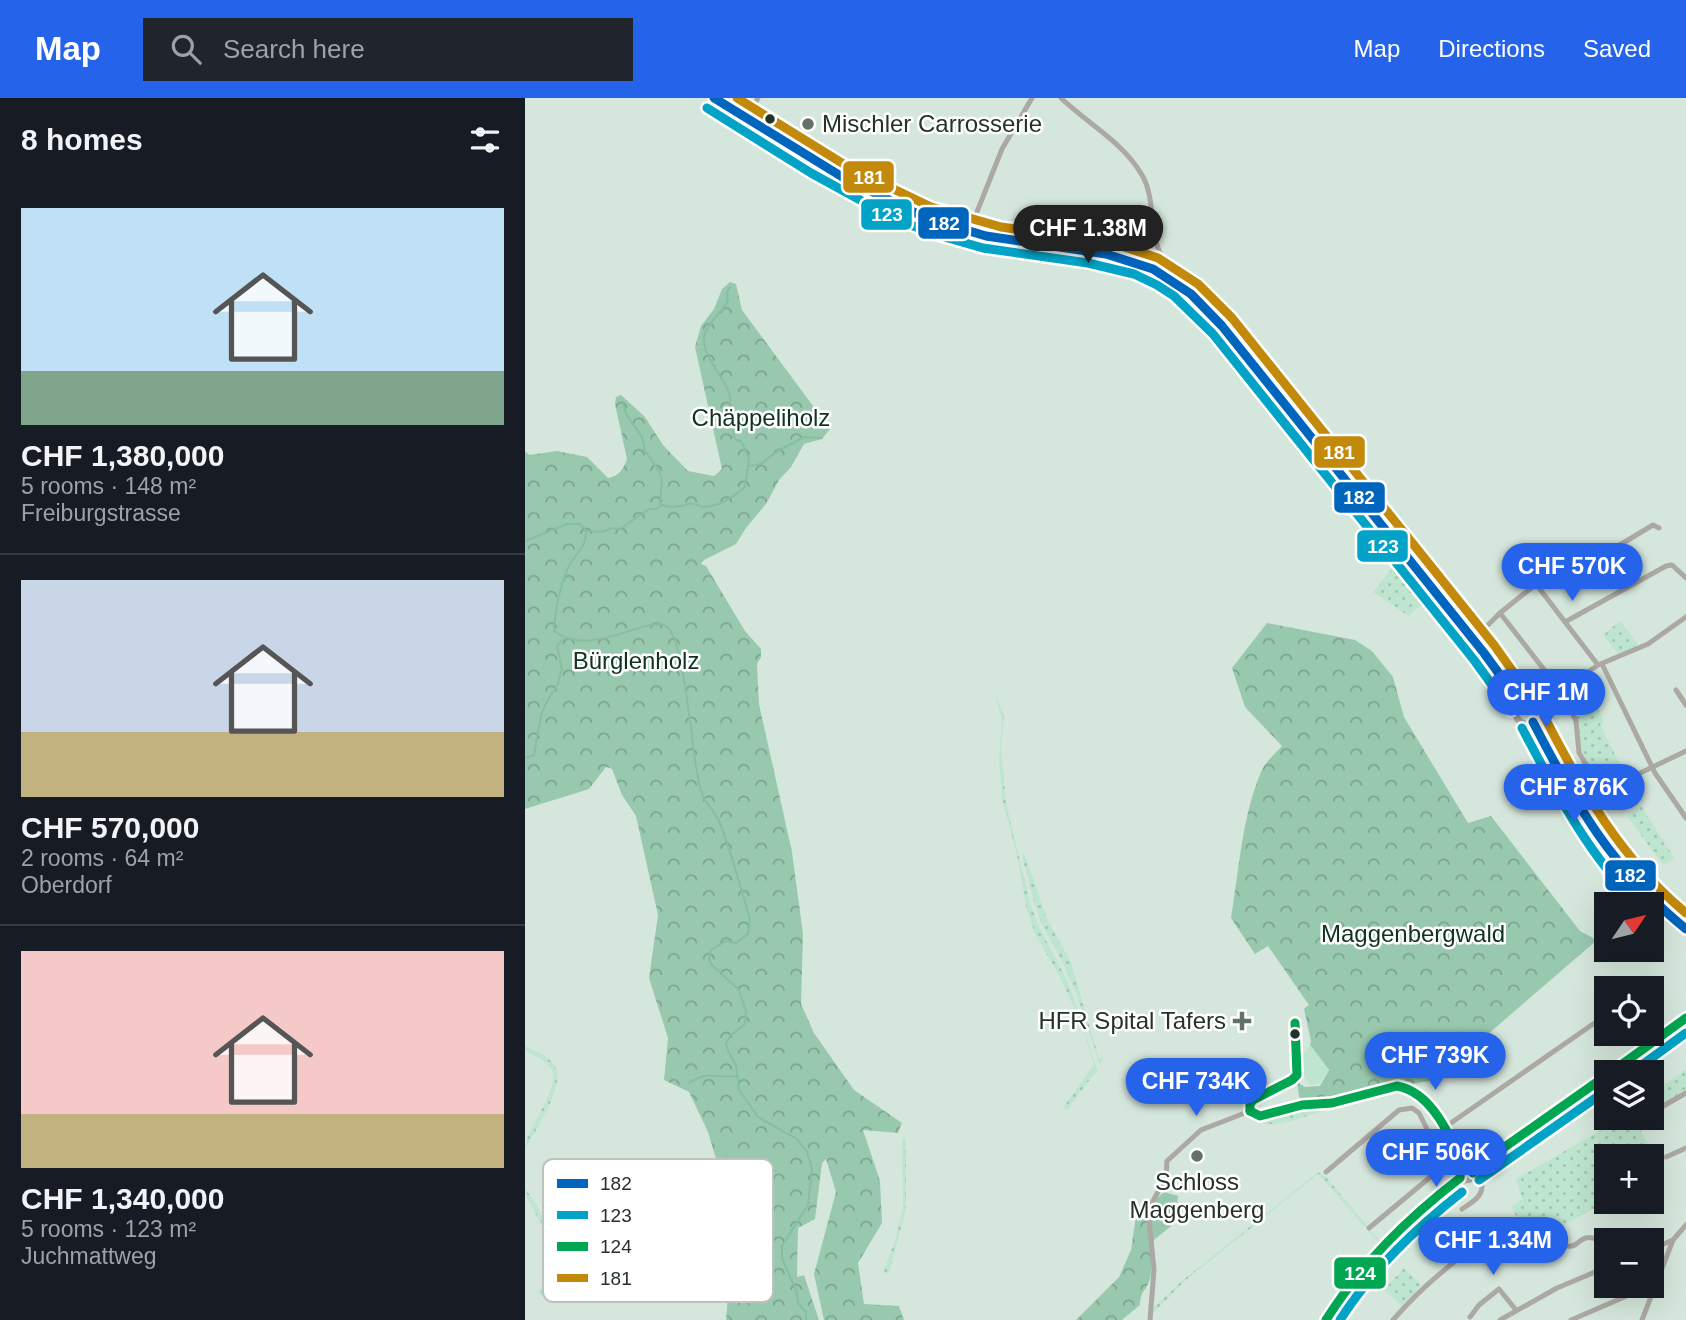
<!DOCTYPE html>
<meta charset="utf-8">
<style>
:root{--surface:#171b24;--page:#20242c;--text:#f1f3f6;--muted:#9ea1a6;--line:#363941;--accent:#2563eb}
body{margin:0;font-family:Helvetica,sans-serif;background:var(--page);color:var(--text);height:100vh;display:flex;flex-direction:column;font-size:26px;white-space:nowrap}
*{box-sizing:border-box;margin:0}
p{font-size:23px;color:var(--muted)}
.icon{flex:none;width:38px;height:38px;fill:none;stroke:currentColor;stroke-width:2;stroke-linecap:round;stroke-linejoin:round}
.map{position:relative;flex:1;overflow:hidden}
.sheet{display:flex;flex-direction:column;background:var(--surface);width:525px}
.sheet>*{flex:none}
.needle{width:46px;rotate:55deg}
.fabs{position:absolute;left:1069px;top:794px;display:grid;gap:14px}
.fabs a{display:grid;place-items:center;width:70px;height:70px;border-radius:0px;background:var(--surface);box-shadow:0 7px 28px #0002;font-size:35px}
.price{position:absolute;translate:-50% -60px;padding:0 16px;border-radius:24px;background:var(--accent);color:#fff;font-size:23px;line-height:46px;filter:drop-shadow(0 2px 4px #0008)}
.price::after{content:'';position:absolute;left:50%;top:42px;width:21px;height:16px;margin-left:-10px;background:inherit;clip-path:polygon(0 0,100% 0,50% 100%)}
.price.active{background:#222;color:#fff}
ul{padding:0;list-style:none}
li{display:grid;align-content:center;gap:14px;height:371px;padding:0 21px}
li+li{border-top:2px solid var(--line)}
li span{display:grid;place-items:center;height:217px;border-radius:0px;color:#555}
li>.icon{margin-inline-start:auto}
span .icon{width:126px;height:126px;fill:#fffc;stroke-width:1}
li b{font-size:30px}
h2{display:flex;justify-content:space-between;align-items:center;height:84px;padding:0 21px;font-size:30px}
header{display:flex;align-items:center;gap:42px;box-sizing:border-box;height:98px;padding:0 35px;background:var(--accent);color:#fff}
header strong{font-size:33px}
nav{display:flex;gap:38px;margin-inline-start:auto;font-size:24px}
.search{width:490px;height:63px;background:var(--page);display:flex;align-items:center;gap:18px;box-sizing:border-box;padding:0 24px;border-radius:0px;color:var(--muted);font-size:26px}
main{display:flex;flex:1;min-height:0}
.map>svg:first-child{display:block}
.grass{fill:url(#grass-dots)}
.forest{fill:url(#forest-crowns)}
.green{fill:#bee5cf}
.lines{fill:none;stroke-linecap:round;stroke-linejoin:round}
.stream{stroke:#86bfa0;stroke-width:2}
.minor{stroke:#aca8a4;stroke-width:5}
.major{stroke:#aaaba5;stroke-width:7}
.bus-1-casing{stroke:#fff;stroke-width:14}
.bus-2-casing{stroke:#fff;stroke-width:14}
.bus-3-casing{stroke:#fff;stroke-width:14}
.bus-4-casing{stroke:#fff;stroke-width:14}
.bus-1{stroke:#0065bd;stroke-width:9}
.bus-2{stroke:#02a3c6;stroke-width:9}
.bus-3{stroke:#00a651;stroke-width:9}
.bus-4{stroke:#c2890a;stroke-width:9}
.bus-dot{fill:#25322a;stroke:#fff;stroke-width:2.5}
.poi-dot{fill:#637168;stroke:#fff;stroke-width:2.5}
.labels{text-anchor:middle;stroke-width:5;stroke-linejoin:round;paint-order:stroke}
.poi-label{font-size:24px;fill:#25322a;stroke:#fff;text-anchor:start}
.park-label{font-size:24px;fill:#103221;stroke:#fff}
.key{fill:#fff;stroke:#bec2bf;stroke-width:2}
.key-label{font-size:19px;fill:#25322a}
.line-badge{stroke:#fff;stroke-width:2.5}
.badge-label{font-size:19px;text-anchor:middle;font-weight:bold;fill:#fff}
</style>
<header>
<strong>Map</strong>
<div class="search"><svg class="icon" aria-label="search" viewBox="0 0 24 24"><circle cx="10" cy="10" r="6"/><path d="M15 15l6 6"/></svg>Search here</div>
<nav><a>Map</a><a>Directions</a><a>Saved</a></nav>
</header>
<main>
<section class="sheet">
<h2>8 homes<svg class="icon" aria-label="filters" viewBox="0 0 24 24"><path d="M4 7h16M4 17h16"/><circle cx="9" cy="7" r="2"/><circle cx="15" cy="17" r="2"/></svg></h2>
<ul>
<li><span style="background:linear-gradient(#bfe0f5 75%,#7fa58c 0)"><svg class="icon" aria-label="home" viewBox="0 0 24 24"><path d="M3 11l9-7 9 7M6 9v11h12V9"/></svg></span><div><b>CHF 1,380,000</b><p>5 rooms · 148 m²</p><p>Freiburgstrasse</p></div></li>
<li><span style="background:linear-gradient(#c9d6e8 70%,#c2b280 0)"><svg class="icon" aria-label="home" viewBox="0 0 24 24"><path d="M3 11l9-7 9 7M6 9v11h12V9"/></svg></span><div><b>CHF 570,000</b><p>2 rooms · 64 m²</p><p>Oberdorf</p></div></li>
<li><span style="background:linear-gradient(#f6c9c9 75%,#c2b280 0)"><svg class="icon" aria-label="home" viewBox="0 0 24 24"><path d="M3 11l9-7 9 7M6 9v11h12V9"/></svg></span><div><b>CHF 1,340,000</b><p>5 rooms · 123 m²</p><p>Juchmattweg</p></div></li>
</ul>
</section>
<div class="map">
<svg width="1161" height="1222" viewBox="0 0 1161 1222">
<defs>
<pattern id="grass-dots" width="8" height="8" patternUnits="userSpaceOnUse" patternTransform="scale(1.75)"><rect width="8" height="8" fill="#bee5cf"/><path d="M2 2h.1M6 6h.1" fill="none" stroke="#a3c5b2" stroke-width="1.8" stroke-linecap="round"/></pattern>
<pattern id="forest-crowns" width="20" height="18" patternUnits="userSpaceOnUse" patternTransform="scale(1.75)"><rect width="20" height="18" fill="#98c9af"/><path d="M2 6a3 3 0 1 1 6 0M12 15a3 3 0 1 1 6 0" fill="none" stroke="#7ca48f"/></pattern>
</defs>
<rect width="100%" height="100%" fill="#d5e7dc"/>
<g class="grass">
<polygon points="876,459 903,493 903,500 884,518 848,494"/>
<polygon points="1095,523 1114,547 1093,556 1078,537"/>
<polygon points="1057,580 1079,623 1075,626 1101,679 1082,689 1075,687 1057,656 1053,642 1054,624 1041,597 1043,589"/>
<polygon points="470,597 479,616 476,651 481,705 506,808 514,829 543,884 573,974 569,976 542,1012 538,1010 569,966 556,925 536,881 510,836 501,808 492,757 477,701 474,660 477,621"/>
<polygon points="1116,708 1150,761 1138,767 1102,718"/>
<polygon points="499,755 523,823 546,864 574,961 579,958 575,968 551,895 536,861 517,827 509,804 497,758"/>
<path d="M0 948C10 953 26 959 31 970 40 988 9 1035 0 1051 0 1030 41 986 24 968 18 961 8 957 0 952Z"/>
<polygon points="1161,972 1161,993 1136,1007 1129,994"/>
<path d="M797 1010 792 1015C773 1020 740 1035 724 1019L735 1022 761 1013Z"/>
<polygon points="1097,1020 1109,1020 1127,1054 1125,1059 1082,1059 1081,1104 1032,1131 995,1144 991,1118 986,1109 997,1101 991,1081"/>
<polygon points="379,1039 381,1042 381,1111 364,1175 360,1176 359,1172 371,1140 378,1109 377,1042"/>
<polygon points="793,1074 801,1079 854,1142 853,1144 793,1076 660,1183 627,1216 629,1209 658,1182"/>
<path d="M0 1091C16 1110 32 1142 29 1167 28 1178 23 1189 18 1199L13 1195C31 1164 25 1142 8 1111 4 1103 0 1099 0 1091Z"/>
<polygon points="879,1170 897,1187 877,1208 859,1192"/>
</g>
<g class="forest">
<path d="M205 184 211 186 217 212 305 331 297 341 279 346 266 369 254 382 241 406 221 430 211 446 179 462 176 466 181 468 220 533 236 551V559L232 566 234 606 267 754 278 836 276 906 289 935 329 992 377 1025 373 1035 338 1032 355 1083 357 1125 333 1165 339 1206 374 1208 379 1222H299L289 1176 311 1094 301 1061 297 1065 290 1121 273 1130 272 1179 279 1177 294 1222H201L206 1161 219 1129 211 1098 192 1064 183 1034 164 994 139 982 143 940 124 880 133 817 111 718 97 697 87 671 81 669 64 691 0 711V353L4 357 32 353 62 359 83 380C94 378 98 372 102 361L90 306 91 299 96 297 120 319 138 347 163 373 189 378 197 371 170 249 176 228 189 211 197 191Z"/>
<path d="M742 525 830 542 847 553 868 579 879 619 943 725 966 718 1055 833 1072 842 910 982 775 1004 772 984 780 989 795 988 804 972 785 947 786 943 779 911 784 907 743 848 730 856 706 820C714 772 717 719 736 674 740 664 750 656 757 648L720 609 707 570Z"/>
<path d="M639 1094 653 1098 650 1125 625 1145C625 1158 629 1174 623 1186 618 1196 616 1193 615 1207L597 1222H551L594 1179 606 1152 611 1118Z"/>
</g>
<polygon class="green" points="785,947 804,972 794,986 785,987 778,976 778,961 776,960"/>
<g class="lines">
<g class="stream">
<polyline points="98,304 101,316 117,339 120,353 134,373 137,382 135,406"/>
<polyline points="223,368 236,366 251,354 279,339 297,340"/>
<path d="M62 433 77 434 87 430 95 431 124 411H131L137 407C146 410 155 409 163 406 169 404 174 409 180 409 196 408 208 399 220 389L224 360 216 343 211 342 208 337C210 330 207 323 205 316 203 308 207 302 204 294 196 276 174 253 180 235 185 223 197 214 203 203L202 194 205 189"/>
<path d="M0 443 42 426H55L61 433C62 450 48 457 42 472 34 492 30 512 29 533 68 562 123 515 142 529 154 538 162 600 164 616 168 638 170 677 177 696 181 706 190 714 194 723 207 755 215 789 225 821L223 836 211 845 201 843 186 852 184 861 187 867 214 892 221 913 220 926 205 938 201 946 203 953 211 967 214 992 233 1019 272 1041 282 1054 287 1071 283 1107 257 1148V1160L272 1195 273 1205 281 1214V1222"/>
<polyline points="0,660 9,657 16,617 22,603 32,588 37,571 32,548 38,541"/>
<path d="M164 985C184 971 191 981 212 978"/>
</g>
<g class="minor">
<path d="M536 0C563 26 598 44 617 77 633 104 621 145 644 168 658 180 675 187 689 197L693 208 686 216"/>
<polyline points="222,20 233,0"/>
<polyline points="444,134 477,51 507,0"/>
<polyline points="1011,486 1040,524"/>
<polyline points="975,515 1038,596 1051,623 1054,655 1076,691"/>
<polyline points="948,542 975,515 1011,486 1051,465 1083,454 1128,427 1134,430"/>
<polyline points="1077,566 1130,675 1161,720"/>
<polyline points="1073,567 1040,524 1141,468 1147,467 1161,480"/>
<polyline points="1151,592 1161,607"/>
<polyline points="1011,609 1073,567 1123,546 1161,519"/>
<polyline points="1048,694 1084,690 1161,653"/>
<polyline points="1133,1011 1161,995"/>
<polyline points="725,1013 725,1006 728,1002 767,982 772,977 770,925"/>
<polyline points="1141,1059 1161,1050"/>
<polyline points="801,1074 874,1012 887,1010 894,1015 904,1035 913,1034 1071,924"/>
<path d="M937 1111C947 1104 959 1099 957 1084L947 1079"/>
<polyline points="844,1130 921,1066 922,1060 908,1036"/>
<path d="M1031 1142C1053 1159 1051 1136 1068 1140 1072 1141 1078 1148 1082 1151"/>
<polyline points="1127,1151 1148,1142"/>
<polyline points="945,1219 954,1207 974,1191 991,1212"/>
<path d="M625 1222 629 1172 624 1121 627 1105 641 1079 642 1063 676 1032 725 1013C734 1021 744 1014 755 1012 773 1008 791 1008 809 1004 830 1000 851 989 872 988 899 987 930 1046 938 1069"/>
<path d="M868 1222C898 1187 933 1159 971 1134"/>
<polyline points="975,1222 1032,1190 1082,1169"/>
<polyline points="1046,1222 1125,1188"/>
<polyline points="1117,1222 1148,1142 1161,1127"/>
</g>
<g class="major">
<path d="M189 0C257 42 326 91 401 120 432 132 465 140 498 145 542 151 588 152 628 171 656 184 677 205 697 228L959 555 996 606"/>
<circle cx="1002" cy="615" r="11"/>
<path d="M1008 624C1035 676 1064 731 1102 776 1120 797 1140 814 1161 831"/>
<polyline points="1085,975 1161,920"/>
<polyline points="947,1072 1082,977"/>
<path d="M801 1222C835 1164 882 1120 935 1080L934 1075 936 1070 940 1068 947 1072 948 1077 945 1081 940 1082 935 1080"/>
</g>
<defs>
<g id="bus-1">
<polyline points="189,0 319,80 401,120 461,138 581,156 628,171 666,196 697,228 959,555 996,606"/>
<path d="M1008 624C1051 707 1087 771 1161 831"/>
</g>
<g id="bus-2">
<polyline points="182,10 286,75 368,120 409,136 458,150 563,165 609,176 632,187 649,198 688,236 949,562 986,613"/>
<path d="M997 630C1030 692 1063 757 1114 807"/>
<polyline points="1106,975 1161,935"/>
<polyline points="954,1082 1082,992"/>
<path d="M815 1222C848 1171 890 1131 937 1094"/>
</g>
<g id="bus-3">
<polyline points="1085,975 1161,920"/>
<path d="M725 1013 735 1018 777 1007 807 1005 872 988C907 994 926 1039 938 1069"/>
<polyline points="725,1013 725,1006 728,1002 767,982 772,977 770,925"/>
<polyline points="947,1072 1082,977"/>
<path d="M801 1222C837 1165 882 1121 935 1080L936 1070 943 1069 948 1075"/>
</g>
<g id="bus-4">
<polyline points="212,0 325,70 406,109 476,129 584,144 633,160 673,186 707,220 969,547 1006,599"/>
<path d="M1019 618C1057 692 1096 761 1161 815"/>
</g>
</defs>
<use href="#bus-1" class="bus-1-casing"/>
<use href="#bus-2" class="bus-2-casing"/>
<use href="#bus-3" class="bus-3-casing"/>
<use href="#bus-4" class="bus-4-casing"/>
<use href="#bus-1" class="bus-1"/>
<use href="#bus-2" class="bus-2"/>
<use href="#bus-3" class="bus-3"/>
<use href="#bus-4" class="bus-4"/>
</g>
<g class="bus-dot">
<circle cx="245" cy="21" r="6"/>
<circle cx="770" cy="936" r="6"/>
</g>
<g class="poi-dot">
<circle cx="283" cy="26" r="7"/>
<path d="M713.5 912.5h7v7h7v7h-7v7h-7v-7h-7v-7h7z"/>
<circle cx="672" cy="1058" r="7"/>
</g>
<g class="labels">
<g class="poi-label">
<text x="297" y="34">Mischler Carrosserie</text>
<text x="701" y="931" text-anchor="end">HFR Spital Tafers</text>
<text x="672" y="1092" text-anchor="middle">Schloss<tspan x="672" dy="28">Maggenberg</tspan></text>
</g>
<g class="park-label">
<text x="236" y="328">Chäppeliholz</text>
<text x="111" y="571">Bürglenholz</text>
<text x="888" y="844">Maggenbergwald</text>
</g>
</g>
<rect x="18" y="1061" width="230" height="143" rx="10" class="key"/>
<rect x="32" y="1081" width="31" height="9" fill="#0065bd"/>
<rect x="32" y="1113" width="31" height="8" fill="#02a3c6"/>
<rect x="32" y="1144" width="31" height="9" fill="#00a651"/>
<rect x="32" y="1176" width="31" height="8" fill="#c2890a"/>
<g class="key-label">
<text x="75" y="1092">182</text>
<text x="75" y="1124">123</text>
<text x="75" y="1155">124</text>
<text x="75" y="1187">181</text>
</g>
<g class="line-badge">
<rect x="317" y="62" width="53" height="34" rx="7" fill="#c2890a"/>
<rect x="335" y="100" width="53" height="33" rx="7" fill="#02a3c6"/>
<rect x="392" y="108" width="53" height="34" rx="7" fill="#0065bd"/>
<rect x="788" y="337" width="53" height="34" rx="7" fill="#c2890a"/>
<rect x="808" y="383" width="53" height="33" rx="7" fill="#0065bd"/>
<rect x="831" y="431" width="53" height="34" rx="7" fill="#02a3c6"/>
<rect x="1079" y="761" width="53" height="33" rx="7" fill="#0065bd"/>
<rect x="808" y="1158" width="54" height="34" rx="7" fill="#00a651"/>
</g>
<g class="badge-label">
<text x="344" y="86">181</text>
<text x="362" y="123">123</text>
<text x="419" y="132">182</text>
<text x="814" y="361">181</text>
<text x="834" y="406">182</text>
<text x="858" y="455">123</text>
<text x="1105" y="784">182</text>
<text x="835" y="1182">124</text>
</g>
</svg>
<div class="fabs">
<a><svg class="needle" viewBox="-14 -14 28 28"><path d="M0-13l5 13h-10z" fill="#e53935"/><path d="M0 13l5-13h-10z" fill="#9ea1a6"/></svg></a>
<a><svg class="icon" aria-label="locate" viewBox="0 0 24 24"><circle cx="12" cy="12" r="6"/><path d="M12 2v4M12 18v4M2 12h4M18 12h4"/></svg></a>
<a><svg class="icon" aria-label="layers" viewBox="0 0 24 24"><path d="M12 4l9 5-9 5-9-5zM3 14l9 5 9-5"/></svg></a>
<a>+</a>
<a>−</a>
</div>
<b class="price active" style="left:563px;top:167px">CHF 1.38M</b>
<b class="price" style="left:1047px;top:505px">CHF 570K</b>
<b class="price" style="left:1021px;top:631px">CHF 1M</b>
<b class="price" style="left:1049px;top:726px">CHF 876K</b>
<b class="price" style="left:910px;top:994px">CHF 739K</b>
<b class="price" style="left:671px;top:1020px">CHF 734K</b>
<b class="price" style="left:911px;top:1091px">CHF 506K</b>
<b class="price" style="left:968px;top:1179px">CHF 1.34M</b>
</div>
</main>
